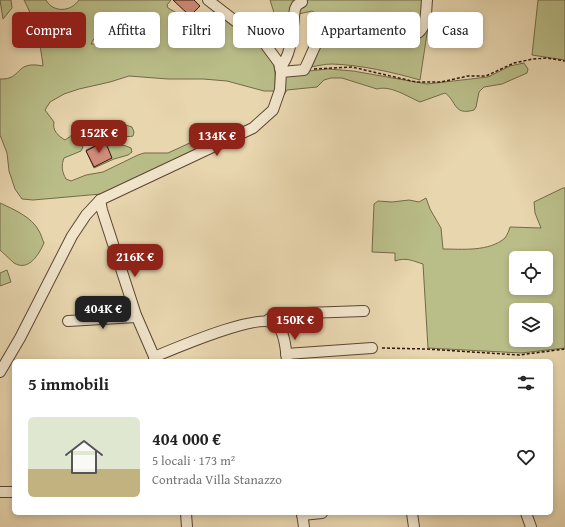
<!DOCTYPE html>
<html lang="it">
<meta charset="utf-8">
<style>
:root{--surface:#fff;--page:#f6f6f6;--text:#222;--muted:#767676;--accent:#8f2418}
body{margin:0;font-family:"Gentium Book Plus",serif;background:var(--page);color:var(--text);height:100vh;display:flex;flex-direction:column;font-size:15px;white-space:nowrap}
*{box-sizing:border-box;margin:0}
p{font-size:13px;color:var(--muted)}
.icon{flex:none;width:22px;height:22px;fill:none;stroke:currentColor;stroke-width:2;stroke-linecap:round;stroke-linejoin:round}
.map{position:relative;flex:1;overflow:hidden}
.panel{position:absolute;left:12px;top:359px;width:541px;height:156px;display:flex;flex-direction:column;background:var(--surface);border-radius:6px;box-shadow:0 2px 6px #0003}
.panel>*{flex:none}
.hud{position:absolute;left:12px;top:12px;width:541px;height:36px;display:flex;gap:8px}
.controls{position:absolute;left:509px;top:251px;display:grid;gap:8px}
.controls a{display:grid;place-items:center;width:44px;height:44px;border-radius:6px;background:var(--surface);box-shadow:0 2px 6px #0003;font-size:20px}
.price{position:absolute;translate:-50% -34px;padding:0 9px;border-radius:8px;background:var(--accent);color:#fff;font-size:13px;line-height:26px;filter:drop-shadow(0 1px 2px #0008)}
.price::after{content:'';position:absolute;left:50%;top:24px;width:12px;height:9px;margin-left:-6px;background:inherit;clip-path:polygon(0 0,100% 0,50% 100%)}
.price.current{background:#222;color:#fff}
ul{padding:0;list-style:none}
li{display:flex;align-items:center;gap:12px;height:100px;padding:0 16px}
li span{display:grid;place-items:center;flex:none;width:112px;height:80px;border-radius:6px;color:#555}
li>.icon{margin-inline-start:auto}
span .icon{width:48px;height:48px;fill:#fffc;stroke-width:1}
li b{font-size:17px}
h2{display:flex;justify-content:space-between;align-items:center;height:48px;padding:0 16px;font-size:17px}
.tag{padding:0 14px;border-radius:6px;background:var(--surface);box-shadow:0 2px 6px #0003;font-size:14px;line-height:36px}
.tag.current{background:var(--accent);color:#fff}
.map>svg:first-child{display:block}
.green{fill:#b9bd88;stroke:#746948;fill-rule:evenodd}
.building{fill:#d08c79;stroke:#2e1507}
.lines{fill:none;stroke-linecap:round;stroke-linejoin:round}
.minor-casing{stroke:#5c4531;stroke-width:12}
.path{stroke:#2e1507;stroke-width:1.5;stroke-dasharray:3 2;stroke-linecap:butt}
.minor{stroke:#f0e4cb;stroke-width:10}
</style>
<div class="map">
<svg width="565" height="527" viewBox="0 0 565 527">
<rect width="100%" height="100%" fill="#e8d6af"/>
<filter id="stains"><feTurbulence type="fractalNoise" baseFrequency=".005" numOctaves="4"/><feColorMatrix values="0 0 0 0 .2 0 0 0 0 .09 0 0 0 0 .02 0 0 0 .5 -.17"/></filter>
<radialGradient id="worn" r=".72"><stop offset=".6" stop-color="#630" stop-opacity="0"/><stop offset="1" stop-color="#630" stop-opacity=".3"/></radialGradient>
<g class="green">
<polygon points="0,0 11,0 12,8 3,19"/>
<path d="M24 0H46C53 13 71 12 79 0H171L167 5 168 8 196 24C205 25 211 17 215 9 231 22 268 47 274 66 276 74 275 82 275 91H264L227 81 203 79H168L129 76 110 82 79 89 64 94 50 102 45 110 54 122C52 130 58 136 65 140 72 136 76 130 82 126 93 117 120 123 132 127L134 132 133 136C127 138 118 134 111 134 100 134 89 137 79 142L83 147 81 151 64 158C61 166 62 172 66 179L71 181 86 175 103 172 138 155 144 153H168L205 136 221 124 238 125 239 127 236 131 101 194 33 200 22 199 15 189 9 171 7 153 0 135V79C23 80 14 60 43 66 41 45 34 18 24 0ZM108 14C120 17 130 26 140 34L138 39 117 44H91L93 40 100 35 101 31 96 26C98 17 100 15 108 14Z"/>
<path d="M270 0H432L420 80C392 72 361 65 332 64 325 64 317 66 310 67L321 46 332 32 319 15 312 11 276 19Z"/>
<polygon points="538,0 565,0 565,60 532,55"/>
<path d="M524 63 528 69 527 73 502 84 484 87 479 92 476 107 474 110C453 116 457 101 445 93L420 102C408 97 391 85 377 89L342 78H331L324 80 317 87 287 90 284 95 285 76 309 71 328 69 353 71 427 84 488 77 510 66Z"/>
<polygon points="105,141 108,146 112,143 126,146 131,148 132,152 128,155 114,159 94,168 86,150"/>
<path d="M563 188H565V348L521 353 428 348 423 264C413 261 406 257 395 261V253L372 252 374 204 378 201 392 202 409 200 419 202 426 198 430 209 441 228 443 249C462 249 489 252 505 238 507 235 509 231 510 227L541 228 535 213 534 202ZM516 258H546V288H516ZM516 310H546V340H516Z"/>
<path d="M0 203C13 209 32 217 39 231 41 234 42 239 44 243 39 254 29 272 14 263 9 259 5 254 0 250Z"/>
<polygon points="7,270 11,282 0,286 0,273"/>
</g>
<g class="building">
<polygon points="173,0 194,0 200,6 190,16"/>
<polygon points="105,141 112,158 94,167 86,151"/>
</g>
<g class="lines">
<defs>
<g id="minor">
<path d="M280 68C293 53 292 28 295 9L297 5 302 2"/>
<path d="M281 72 304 70C312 56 317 34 331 26 343 19 379 26 392 29 399 31 406 36 413 35 416 34 420 32 421 30 427 23 426 8 427 0"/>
<polyline points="100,200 102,210 136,315 156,361"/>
<polyline points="268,320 276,314 364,311"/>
<polyline points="68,321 136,317"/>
<polyline points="286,354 372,348"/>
<path d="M154 357C174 349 260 311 276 324 285 331 286 350 287 361"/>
<polyline points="0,372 20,338 72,236 86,215 100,200 253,128 273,110 280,90 281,72 279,63 265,44 208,0"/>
<polyline points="0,492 14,492"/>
<polyline points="186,513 187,527"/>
<polyline points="302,513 304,527"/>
<polyline points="412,513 414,527"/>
<polyline points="526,513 531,527"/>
<polyline points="302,515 322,513"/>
</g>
</defs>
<use href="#minor" class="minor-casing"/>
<g class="path">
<polyline points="314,69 352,67 416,82 441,82 468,76 486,76 514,63 533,59 547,58 565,61"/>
<polyline points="382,348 426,349 519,355 565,349"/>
</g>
<use href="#minor" class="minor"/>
</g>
<rect width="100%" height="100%" filter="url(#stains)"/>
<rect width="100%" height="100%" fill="url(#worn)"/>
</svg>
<div class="controls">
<a><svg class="icon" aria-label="locate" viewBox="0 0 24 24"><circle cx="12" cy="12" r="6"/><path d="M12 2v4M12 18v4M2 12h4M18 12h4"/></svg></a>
<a><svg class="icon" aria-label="layers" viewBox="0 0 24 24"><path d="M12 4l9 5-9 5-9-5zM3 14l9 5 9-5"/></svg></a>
</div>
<b class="price" style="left:99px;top:154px">152K €</b>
<b class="price" style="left:217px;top:157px">134K €</b>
<b class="price" style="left:135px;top:278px">216K €</b>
<b class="price current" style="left:103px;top:330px">404K €</b>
<b class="price" style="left:295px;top:341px">150K €</b>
<div class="hud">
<a class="tag current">Compra</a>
<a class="tag">Affitta</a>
<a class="tag">Filtri</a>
<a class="tag">Nuovo</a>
<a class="tag">Appartamento</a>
<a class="tag">Casa</a>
</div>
<section class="panel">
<h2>5 immobili<svg class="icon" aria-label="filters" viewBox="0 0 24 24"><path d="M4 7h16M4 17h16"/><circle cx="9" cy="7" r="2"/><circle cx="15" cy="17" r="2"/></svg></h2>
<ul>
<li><span style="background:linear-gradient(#dfe7d0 65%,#c2b280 0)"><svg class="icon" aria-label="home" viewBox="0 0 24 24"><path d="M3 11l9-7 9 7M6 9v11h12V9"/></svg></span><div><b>404 000 €</b><p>5 locali · 173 m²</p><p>Contrada Villa Stanazzo</p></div><svg class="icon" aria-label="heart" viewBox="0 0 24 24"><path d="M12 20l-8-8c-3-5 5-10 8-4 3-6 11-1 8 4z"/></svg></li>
</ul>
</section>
</div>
